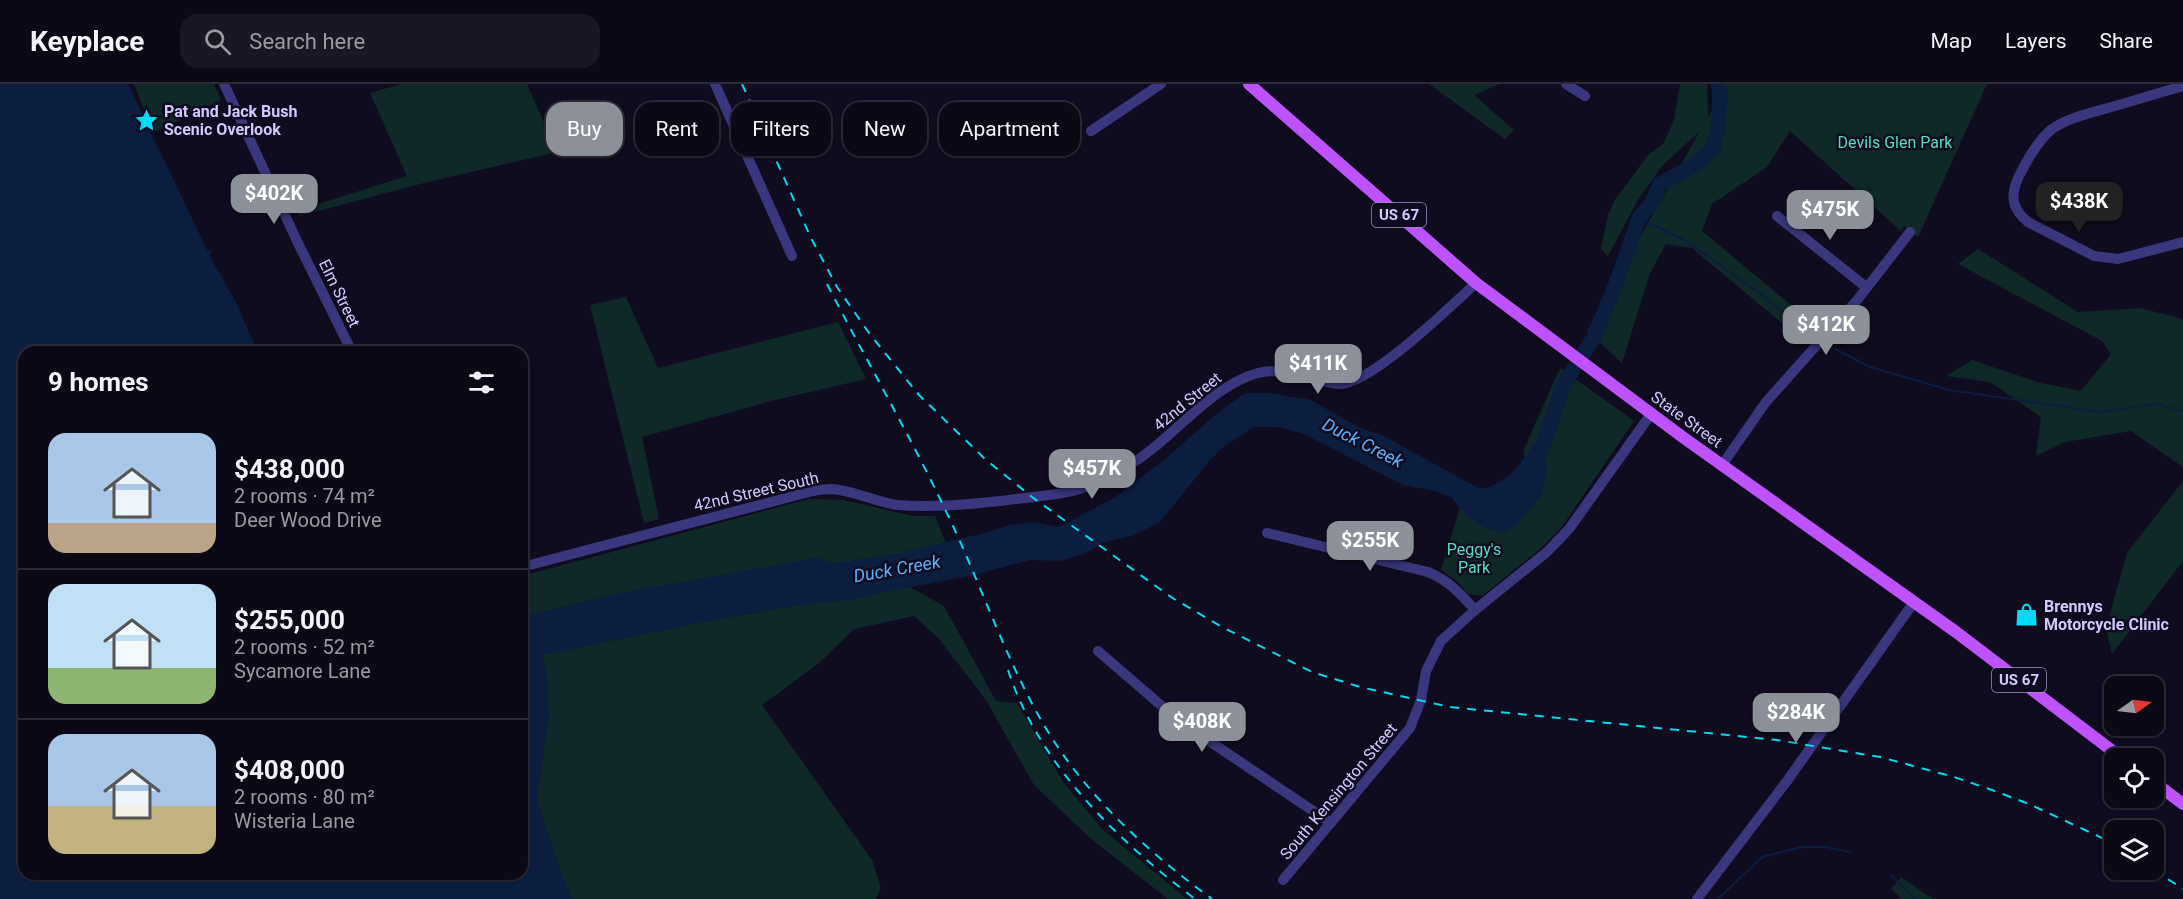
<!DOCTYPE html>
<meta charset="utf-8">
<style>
:root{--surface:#0c0917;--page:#1a1724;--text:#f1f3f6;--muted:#9a9aa1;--line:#2c2a36;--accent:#8c9099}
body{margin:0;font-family:Roboto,sans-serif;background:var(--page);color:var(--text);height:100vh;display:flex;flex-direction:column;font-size:22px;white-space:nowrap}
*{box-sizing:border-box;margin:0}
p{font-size:20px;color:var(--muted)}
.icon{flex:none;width:33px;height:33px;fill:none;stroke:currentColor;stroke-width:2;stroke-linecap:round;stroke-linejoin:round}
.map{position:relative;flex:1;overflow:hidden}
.details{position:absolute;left:18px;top:262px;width:510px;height:534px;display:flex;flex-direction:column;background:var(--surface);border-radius:18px;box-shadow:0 2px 4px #0004,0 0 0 2px var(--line)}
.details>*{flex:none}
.banner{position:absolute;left:546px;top:18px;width:570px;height:54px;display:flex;gap:12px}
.needle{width:39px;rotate:76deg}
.fabs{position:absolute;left:2104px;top:592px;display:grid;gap:12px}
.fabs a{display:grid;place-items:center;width:60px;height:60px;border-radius:12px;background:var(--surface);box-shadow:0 2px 4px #0004,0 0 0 2px var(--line);font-size:30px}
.price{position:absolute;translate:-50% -51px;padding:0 14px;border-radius:12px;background:var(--accent);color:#fff;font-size:20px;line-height:39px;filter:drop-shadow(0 2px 3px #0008)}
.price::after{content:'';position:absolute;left:50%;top:36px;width:18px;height:14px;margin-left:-9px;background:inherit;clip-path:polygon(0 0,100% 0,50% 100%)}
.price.active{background:#222;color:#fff}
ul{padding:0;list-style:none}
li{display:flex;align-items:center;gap:18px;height:150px;padding:0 30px}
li+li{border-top:2px solid var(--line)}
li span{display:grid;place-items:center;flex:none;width:168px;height:120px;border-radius:18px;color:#555}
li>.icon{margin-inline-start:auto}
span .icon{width:72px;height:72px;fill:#fffc;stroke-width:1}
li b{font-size:26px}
h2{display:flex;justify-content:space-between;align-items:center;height:72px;padding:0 30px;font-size:26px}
.chip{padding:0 21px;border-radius:18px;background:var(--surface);box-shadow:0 2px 4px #0004,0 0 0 2px var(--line);font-size:21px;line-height:54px}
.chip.active{background:var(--accent);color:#fff}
header{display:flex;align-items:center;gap:36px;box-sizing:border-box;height:84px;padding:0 30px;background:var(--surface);border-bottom:2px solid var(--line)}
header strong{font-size:28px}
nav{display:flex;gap:33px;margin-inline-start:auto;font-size:21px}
.search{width:420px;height:54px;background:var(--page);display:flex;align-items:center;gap:15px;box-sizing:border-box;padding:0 21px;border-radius:18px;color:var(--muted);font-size:22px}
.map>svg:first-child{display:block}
.green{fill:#0f2928}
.water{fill:#0b1e3f}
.pier{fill:#100c1f}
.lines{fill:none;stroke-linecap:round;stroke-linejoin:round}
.stream{stroke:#0b1e3f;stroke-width:2}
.river{stroke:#0b1e3f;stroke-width:15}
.minor{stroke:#3a377e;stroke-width:10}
.major{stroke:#bf52ff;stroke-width:12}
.rail{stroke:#00dbf5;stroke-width:2;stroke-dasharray:9 8;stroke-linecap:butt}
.labels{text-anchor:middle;stroke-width:5;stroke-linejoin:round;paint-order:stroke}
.shield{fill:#100c1f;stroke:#9791bc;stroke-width:1.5}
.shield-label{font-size:15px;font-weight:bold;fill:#d1caff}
.poi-label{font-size:16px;font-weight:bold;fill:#d1caff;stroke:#100c1f;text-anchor:start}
.park-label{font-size:16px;fill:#57debd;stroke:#100c1f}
.street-label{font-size:16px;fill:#d1caff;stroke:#100c1f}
.water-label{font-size:18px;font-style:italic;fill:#59b1ff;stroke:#100c1f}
</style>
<header>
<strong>Keyplace</strong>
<div class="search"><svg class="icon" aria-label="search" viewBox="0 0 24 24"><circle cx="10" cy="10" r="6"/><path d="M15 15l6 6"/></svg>Search here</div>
<nav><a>Map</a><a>Layers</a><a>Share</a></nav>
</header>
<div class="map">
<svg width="2183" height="815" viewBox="0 0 2183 815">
<rect width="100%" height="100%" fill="#100c1f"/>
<g class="green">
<polygon points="131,0 214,0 221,16 151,50"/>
<polygon points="401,0 527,0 557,68 424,99 299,132 296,127 407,92 370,9"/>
<polygon points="1429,0 1500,0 1474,11 1514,46 1505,55"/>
<polygon points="1680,0 1707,0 1708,33 1724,6 1717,0 1987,0 1918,153 1904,142 1901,147 1790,47 1767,83 1712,120 1702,147 1809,236 1795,250 1692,164 1666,160 1650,189 1622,279 1587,247 1700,47 1663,81 1639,114 1608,172 1601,165 1608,131 1615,116 1648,71 1663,60 1674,36"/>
<polygon points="1978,165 2078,228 2140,224 2183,235 2183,383 2131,347 2065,358 2036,372 2041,333 1990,298 1946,292 1972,276 2041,299 2081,307 2111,270 2102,257 1958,180"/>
<polygon points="626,213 658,284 838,238 866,295 775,316 642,353 659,435 644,439 590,221"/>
<polygon points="1560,284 1634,337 1561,444 1540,465 1482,512 1468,510 1457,497 1441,486 1462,417 1527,404 1524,365"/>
<polygon points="2183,397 2183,477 2112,570 2106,544 2127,469"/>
<polygon points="809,415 843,416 913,432 935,432 956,484 731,533 904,500 944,522 996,617 1017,619 1063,698 1103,746 1187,815 1168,815 1090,754 1034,701 986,616 939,555 914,532 854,545 819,579 762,621 872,776 881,804 876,815 502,815 522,790 537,530 522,533 522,492"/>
<polygon points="1901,793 1933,815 1902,815 1891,805"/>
</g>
<path class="water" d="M0 0H131L151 50 211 165 212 168 210 171 236 218 258 268H24V790H522V533L620 509 816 474 833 479 896 470 984 449 1010 441 1031 438 1059 443 1114 414 1163 377 1216 330 1245 309H1270L1311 316 1360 344 1384 352 1480 405C1500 402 1514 388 1526 372 1532 365 1534 358 1540 352L1545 354 1547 388 1542 410 1518 441 1502 449 1484 443 1467 432 1451 413 1435 407 1403 401 1304 350 1277 343H1254L1223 363 1210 376 1160 438 1135 451 1102 459 1084 470 1060 477 1030 476 974 491 890 507 852 516 821 518 743 530 542 571 547 591 549 634 537 715 563 795 572 815H0Z"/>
<polygon class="pier" points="128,0 134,0 154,49 176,90 210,162 214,164 214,171 238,216 261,268 258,268 236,218 209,171 212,168 211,166 207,166"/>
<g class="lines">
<g class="stream">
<polyline points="1639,134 1686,157 1765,213 1805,247"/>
<polyline points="1835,265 1870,283 1949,306 2101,328 2157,320 2183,327"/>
<polyline points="1891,791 1915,815"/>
<polyline points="1718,815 1762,773 1802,763 1826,763 1850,768"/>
</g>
<polyline class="river" points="1539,373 1564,300 1594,253 1616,200 1639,134 1651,120 1660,100 1698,79 1713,64 1718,45 1720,10 1718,0"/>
<g class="minor">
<polyline points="224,0 297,157 352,268"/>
<polyline points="715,0 792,172"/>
<polyline points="1566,0 1585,12"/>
<path d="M2183 2C2158 9 2133 17 2108 24 2090 29 2068 34 2052 45 2037 57 2026 78 2018 94 2010 113 2012 125 2028 138L2094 172 2118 175 2183 158"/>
<polyline points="1091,47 1161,0"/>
<polyline points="1777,132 1866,203"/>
<polyline points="1722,381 1766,318 1858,215 1910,148"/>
<path d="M1267 449 1428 488C1448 496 1461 510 1475 526"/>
<path d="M522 483 813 407C819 406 825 405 831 405 853 406 875 418 897 421 940 424 981 420 1024 414 1049 411 1070 410 1094 400 1116 390 1138 377 1156 362 1186 337 1220 299 1258 289 1284 282 1313 298 1339 300 1370 301 1451 222 1476 199"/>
<polyline points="1098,567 1178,636 1331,739"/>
<polyline points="1283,796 1410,644 1421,616 1426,587 1441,557 1475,526 1547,468 1569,445 1651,330"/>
<polyline points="1697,815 1787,697 1914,518"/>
</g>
<g class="major">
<polyline points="1249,0 1476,199 1684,354 1956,548 2123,675"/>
<polyline points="2154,698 2183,720"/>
</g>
<g class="rail">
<polyline points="742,0 811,154 837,203 869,249 919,311 985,375 1032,413 1171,513 1222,543 1312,588 1360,603 1450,623 1777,656 1880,673 1954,693 1992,706 2029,720 2115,760"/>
<path d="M827 200C865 274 907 346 943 421 978 492 1002 567 1041 636 1082 708 1145 766 1212 815"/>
<path d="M1008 586C1039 681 1117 756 1195 815"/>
<polyline points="2154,786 2183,805"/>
</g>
</g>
<defs>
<symbol id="sight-bare" viewBox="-9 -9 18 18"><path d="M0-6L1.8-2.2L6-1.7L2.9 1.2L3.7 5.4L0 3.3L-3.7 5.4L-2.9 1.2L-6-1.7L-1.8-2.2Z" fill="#00dbf5" stroke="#100c1f" stroke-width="2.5" paint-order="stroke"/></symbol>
<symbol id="shop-bare" viewBox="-9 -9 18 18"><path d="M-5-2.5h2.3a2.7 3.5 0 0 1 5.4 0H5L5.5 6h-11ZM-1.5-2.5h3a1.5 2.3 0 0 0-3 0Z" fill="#00dbf5" stroke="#100c1f" stroke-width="2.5" paint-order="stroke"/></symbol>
</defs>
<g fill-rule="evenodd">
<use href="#sight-bare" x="130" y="20" width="33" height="33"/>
<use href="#shop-bare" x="2010" y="514" width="33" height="33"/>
</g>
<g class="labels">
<g class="shield">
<rect x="1372" y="119" width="54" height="24" rx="4.5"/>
<rect x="1992" y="584" width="54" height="24" rx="4.5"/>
</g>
<g class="shield-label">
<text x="1399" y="136">US 67</text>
<text x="2019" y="601">US 67</text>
</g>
<g class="poi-label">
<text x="164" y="33">Pat and Jack Bush<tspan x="164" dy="18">Scenic Overlook</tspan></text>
<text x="2044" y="528">Brennys<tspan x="2044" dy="18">Motorcycle Clinic</tspan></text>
</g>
<g class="park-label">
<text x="1895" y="64">Devils Glen Park</text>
<text x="1474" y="471">Peggy's<tspan x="1474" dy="18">Park</tspan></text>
</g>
<g class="street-label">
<text transform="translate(340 209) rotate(64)" y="6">Elm Street</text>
<text transform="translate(1187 317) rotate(-39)" y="6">42nd Street</text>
<text transform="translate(1687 335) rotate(36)" y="6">State Street</text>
<text transform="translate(756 407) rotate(-13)" y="6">42nd Street South</text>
<text transform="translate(1338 707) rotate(-50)" y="6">South Kensington Street</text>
</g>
<g class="water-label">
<text transform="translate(1363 359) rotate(27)" y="6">Duck Creek</text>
<text transform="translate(897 485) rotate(-10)" y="6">Duck Creek</text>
</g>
</g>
</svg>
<div class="fabs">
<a><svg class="needle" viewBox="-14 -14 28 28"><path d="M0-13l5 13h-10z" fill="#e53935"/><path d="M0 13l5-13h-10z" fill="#9a9aa1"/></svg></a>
<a><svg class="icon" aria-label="locate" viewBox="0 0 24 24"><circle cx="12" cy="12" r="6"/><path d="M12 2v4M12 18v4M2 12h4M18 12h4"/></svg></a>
<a><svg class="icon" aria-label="layers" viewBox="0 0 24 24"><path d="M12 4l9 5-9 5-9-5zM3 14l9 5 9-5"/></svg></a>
</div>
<b class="price" style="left:274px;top:141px">$402K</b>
<b class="price active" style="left:2079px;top:149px">$438K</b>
<b class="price" style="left:1830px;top:157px">$475K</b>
<b class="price" style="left:1826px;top:272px">$412K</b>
<b class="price" style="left:1318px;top:311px">$411K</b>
<b class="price" style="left:1092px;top:416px">$457K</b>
<b class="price" style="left:1370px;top:488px">$255K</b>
<b class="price" style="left:1796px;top:660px">$284K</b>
<b class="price" style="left:1202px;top:669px">$408K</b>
<div class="banner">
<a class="chip active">Buy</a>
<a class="chip">Rent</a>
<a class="chip">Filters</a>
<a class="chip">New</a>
<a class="chip">Apartment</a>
</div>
<section class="details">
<h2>9 homes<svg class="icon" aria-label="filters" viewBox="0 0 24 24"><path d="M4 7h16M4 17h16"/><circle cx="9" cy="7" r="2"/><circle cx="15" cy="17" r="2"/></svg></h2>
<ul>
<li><span style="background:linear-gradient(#a9c7e8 75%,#b9a48a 0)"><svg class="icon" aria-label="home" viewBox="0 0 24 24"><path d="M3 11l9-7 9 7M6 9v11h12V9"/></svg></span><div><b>$438,000</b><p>2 rooms · 74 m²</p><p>Deer Wood Drive</p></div></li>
<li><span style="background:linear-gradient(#bfe0f5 70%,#8fb573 0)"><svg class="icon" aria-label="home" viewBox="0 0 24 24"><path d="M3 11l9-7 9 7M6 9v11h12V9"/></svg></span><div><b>$255,000</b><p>2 rooms · 52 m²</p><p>Sycamore Lane</p></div></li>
<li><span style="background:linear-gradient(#a9c7e8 60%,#c2b280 0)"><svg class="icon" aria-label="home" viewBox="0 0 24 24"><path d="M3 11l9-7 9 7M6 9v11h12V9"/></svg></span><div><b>$408,000</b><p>2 rooms · 80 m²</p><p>Wisteria Lane</p></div></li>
</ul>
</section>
</div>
